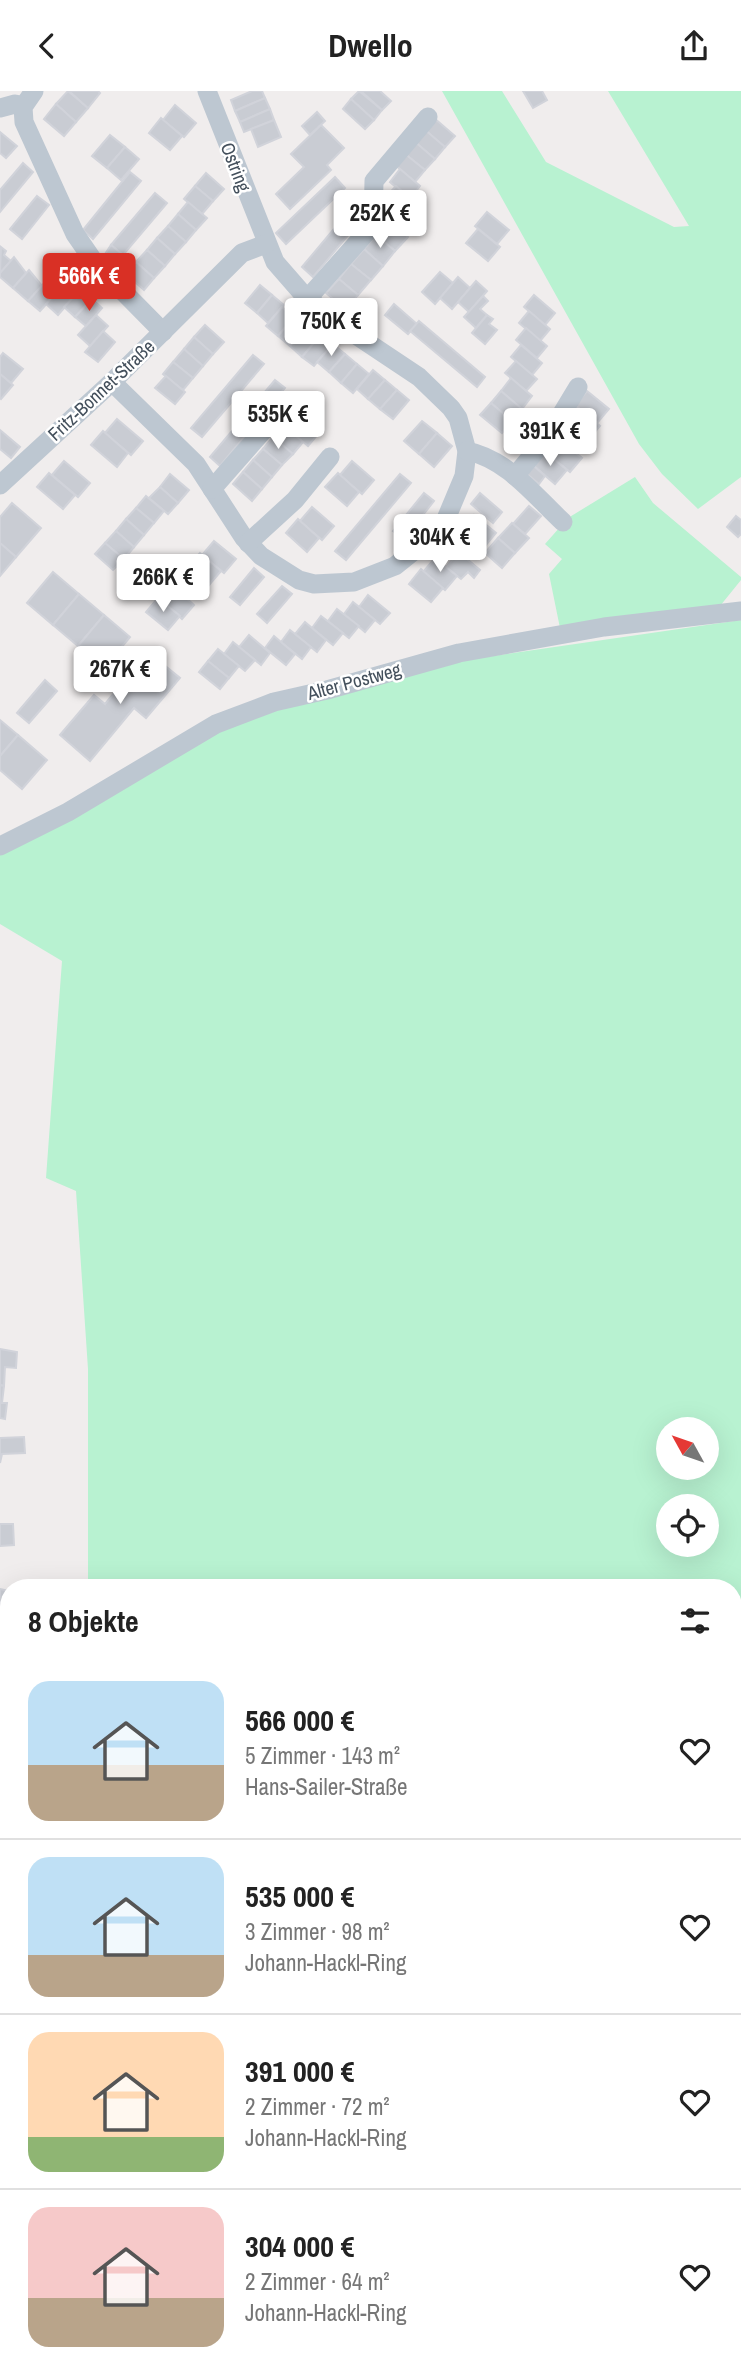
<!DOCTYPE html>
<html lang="de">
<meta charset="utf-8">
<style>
:root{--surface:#fff;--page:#f6f6f6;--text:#222;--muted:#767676;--line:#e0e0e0;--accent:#d93025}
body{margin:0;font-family:"Archivo Narrow",sans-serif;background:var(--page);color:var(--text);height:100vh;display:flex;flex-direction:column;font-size:26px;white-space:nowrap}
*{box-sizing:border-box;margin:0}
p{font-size:23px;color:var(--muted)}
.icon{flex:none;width:38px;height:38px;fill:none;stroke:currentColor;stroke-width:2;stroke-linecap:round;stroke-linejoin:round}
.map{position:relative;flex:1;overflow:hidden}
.panel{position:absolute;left:0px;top:1488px;width:742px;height:800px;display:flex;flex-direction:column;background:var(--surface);border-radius:28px 28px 0 0;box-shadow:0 7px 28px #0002}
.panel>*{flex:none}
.needle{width:46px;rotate:310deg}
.buttons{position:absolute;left:656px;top:1326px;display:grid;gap:14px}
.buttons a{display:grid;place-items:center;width:63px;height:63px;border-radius:50%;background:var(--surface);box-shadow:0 7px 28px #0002;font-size:35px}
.price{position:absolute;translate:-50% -60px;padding:0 16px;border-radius:7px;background:#fff;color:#222;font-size:23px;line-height:46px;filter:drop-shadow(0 2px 4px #0008)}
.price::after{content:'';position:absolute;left:50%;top:42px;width:21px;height:16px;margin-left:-10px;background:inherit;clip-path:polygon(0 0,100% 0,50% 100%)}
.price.selected{background:var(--accent);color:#fff}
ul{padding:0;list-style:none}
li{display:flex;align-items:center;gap:21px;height:175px;padding:0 28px}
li+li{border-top:2px solid var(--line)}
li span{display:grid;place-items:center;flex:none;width:196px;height:140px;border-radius:21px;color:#555}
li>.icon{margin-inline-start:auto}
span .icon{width:84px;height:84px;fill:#fffc;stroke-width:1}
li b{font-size:30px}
h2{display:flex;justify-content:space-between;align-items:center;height:84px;padding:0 28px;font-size:30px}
header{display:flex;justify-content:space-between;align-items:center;height:91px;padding:0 28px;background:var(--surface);font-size:32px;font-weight:700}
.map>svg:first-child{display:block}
.green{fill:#b8f2d1;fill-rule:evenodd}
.building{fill:#c9ccd3;stroke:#d1d3da;stroke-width:2}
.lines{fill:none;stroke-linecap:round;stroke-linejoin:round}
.minor{stroke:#bdc7d1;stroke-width:19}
.labels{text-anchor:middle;stroke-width:5;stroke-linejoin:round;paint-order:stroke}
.street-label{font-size:19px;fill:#44505c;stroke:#fff}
</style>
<header><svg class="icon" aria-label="back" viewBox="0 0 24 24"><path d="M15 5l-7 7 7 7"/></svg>Dwello<svg class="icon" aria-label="share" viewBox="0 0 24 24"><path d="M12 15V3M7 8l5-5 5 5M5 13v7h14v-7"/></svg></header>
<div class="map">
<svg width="741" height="2287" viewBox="0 0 741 2287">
<rect width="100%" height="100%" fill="#f0eded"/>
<g class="green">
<polygon points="442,0 502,0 546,71 674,136 689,135 608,0 741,0 741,386 698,418 662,383 639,353"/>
<polygon points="635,386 653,412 741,486 741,489 720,515 560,537 549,483 562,468 545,453 568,427"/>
<path d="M741 529V2287H0V1912L3 1913 9 1897V2278H733V1496H88V1278L76 1100 46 1087 62 870 0 833V761L221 639 305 610 472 568ZM668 1339H707V1377H668ZM668 1416H707V1454H668Z"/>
<polygon points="9,1704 9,1788 0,1785 0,1715"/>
</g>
<g class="building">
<polygon points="68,0 88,17 76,31 56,13"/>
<polygon points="69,0 98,0 100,2 88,17"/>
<polygon points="252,0 262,0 265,7 235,20 231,9"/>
<polygon points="359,0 382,19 374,29 351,8"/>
<polygon points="361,0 380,0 391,10 382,19"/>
<polygon points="523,0 542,0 547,9 533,17"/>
<polygon points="265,7 270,18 240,31 235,20"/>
<polygon points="351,8 374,29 365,38 343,18"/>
<polygon points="56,13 76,31 64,45 44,28"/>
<polygon points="175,14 196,32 184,46 163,29"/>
<polygon points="270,18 274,29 244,41 240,31"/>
<polygon points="317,21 325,30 310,44 302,35"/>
<polygon points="161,27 182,45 170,59 149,42"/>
<polygon points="434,27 455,45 445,56 424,38"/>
<polygon points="274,29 281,46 258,56 251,38"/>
<polygon points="321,34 344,57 327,74 331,79 290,118 276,103 304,76 291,63"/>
<polygon points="424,38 445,56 435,68 414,50"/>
<polygon points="0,41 17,55 6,67 0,62"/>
<polygon points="110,44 125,56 107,77 92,65"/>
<polygon points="414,50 435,68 425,79 404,62"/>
<polygon points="125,56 139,68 121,89 107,77"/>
<polygon points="404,62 425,79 415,91 394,73"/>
<polygon points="23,72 33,81 0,121 0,99"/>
<polygon points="400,78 420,95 410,108 390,91"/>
<polygon points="130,81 141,90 93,148 83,139"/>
<polygon points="206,82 224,98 213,110 195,95"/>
<polygon points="335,86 345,97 286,153 276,142"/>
<polygon points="195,95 213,110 202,123 184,108"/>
<polygon points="396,95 416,112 407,124 386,106"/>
<polygon points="155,102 167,112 123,164 111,154"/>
<polygon points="37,105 49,114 22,148 10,138"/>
<polygon points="188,111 207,127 196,139 178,123"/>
<polygon points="393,112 413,129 402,141 383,124"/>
<polygon points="354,114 365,124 313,186 302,176"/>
<polygon points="487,121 509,139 497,153 475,135"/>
<polygon points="178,123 196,139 186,151 168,135"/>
<polygon points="389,129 408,146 395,160 376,144"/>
<polygon points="168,135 186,151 175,163 157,147"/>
<polygon points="478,138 500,156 488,170 466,152"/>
<polygon points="376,144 395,160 383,175 364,158"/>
<polygon points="157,147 175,163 165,175 147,159"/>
<polygon points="111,154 123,164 116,172 105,163"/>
<polygon points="1,156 6,160 4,164 11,170 0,182"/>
<polygon points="364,158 383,175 371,189 351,173"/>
<polygon points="147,159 165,175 154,187 136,171"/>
<polygon points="14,166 26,182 13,197 0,186 0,182"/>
<polygon points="136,171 154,187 144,199 126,183"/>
<polygon points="351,173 371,189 358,204 339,188"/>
<polygon points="29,179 42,195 28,210 13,197"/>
<polygon points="440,181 453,192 435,213 422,201"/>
<polygon points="458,186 470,197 452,218 440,207"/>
<polygon points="339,188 358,204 346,219 326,202"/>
<polygon points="47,189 59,199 40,220 28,210"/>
<polygon points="476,190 487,200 469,221 458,211"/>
<polygon points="64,193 76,203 58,224 46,213"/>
<polygon points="260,194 272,204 257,222 245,212"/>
<polygon points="81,198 92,208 75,226 64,216"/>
<polygon points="272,204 284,214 268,232 257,222"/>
<polygon points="534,204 555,222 545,234 524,216"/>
<polygon points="483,205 488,210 480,218 487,224 476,237 464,226"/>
<polygon points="92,208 102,217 86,235 75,226"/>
<polygon points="394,213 417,233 408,243 385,224"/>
<polygon points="282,216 294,226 278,245 266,235"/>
<polygon points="529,220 550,238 540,250 519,232"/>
<polygon points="96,224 108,235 90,255 78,244"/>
<polygon points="487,224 493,228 489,233 497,239 485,253 472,242"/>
<polygon points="294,226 306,236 290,255 278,245"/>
<polygon points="419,230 485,286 477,296 410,240"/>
<polygon points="205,234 224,251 213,263 194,246"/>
<polygon points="306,236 318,247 302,266 290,255"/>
<polygon points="526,237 547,255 537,267 516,249"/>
<polygon points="103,240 115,251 98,271 85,261"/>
<polygon points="194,246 213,263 203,275 184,258"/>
<polygon points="318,247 330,256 314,275 302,266"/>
<polygon points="333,253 345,263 329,281 317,271"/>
<polygon points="521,254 542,272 532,284 511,266"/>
<polygon points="184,258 203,275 193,287 173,271"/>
<polygon points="3,262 23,278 11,292 0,283 0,266"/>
<polygon points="345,263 357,273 341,292 329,281"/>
<polygon points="253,264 264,273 202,346 191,337"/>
<polygon points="516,270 537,288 526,300 505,282"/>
<polygon points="173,271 193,287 183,299 163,283"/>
<polygon points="357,273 369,283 353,302 341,292"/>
<polygon points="373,279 385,289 368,308 357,298"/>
<polygon points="0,283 13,294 1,308 0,307"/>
<polygon points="166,285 185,301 175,313 155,297"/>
<polygon points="511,287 532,305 522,318 501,300"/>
<polygon points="275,289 285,297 220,375 210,366"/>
<polygon points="385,289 397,299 380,318 368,308"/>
<polygon points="397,299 409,309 393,328 380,318"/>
<polygon points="501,300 522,318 512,330 491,312"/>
<polygon points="587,300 609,318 597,332 575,314"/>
<polygon points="491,312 512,330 502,342 480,324"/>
<polygon points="578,317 600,335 588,349 566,331"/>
<polygon points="299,326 318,343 308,355 288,338"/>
<polygon points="117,328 143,350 131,364 105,342"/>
<polygon points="563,328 586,347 580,354 558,335"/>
<polygon points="422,330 437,342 419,363 404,350"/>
<polygon points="283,334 303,351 293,363 273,346"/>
<polygon points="0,339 20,356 11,367 0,358"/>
<polygon points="103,340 128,362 117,376 91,354"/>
<polygon points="437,342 452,355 434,376 419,363"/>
<polygon points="273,346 293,363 282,374 263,358"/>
<polygon points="560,349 582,367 570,381 548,363"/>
<polygon points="263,358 282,374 272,386 253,369"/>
<polygon points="545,361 567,379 555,393 534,375"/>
<polygon points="253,369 272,386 262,398 243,381"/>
<polygon points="64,370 90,392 78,406 52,384"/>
<polygon points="352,370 374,389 362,403 340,384"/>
<polygon points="534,375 545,385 539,393 527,383"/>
<polygon points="243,381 262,398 252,410 233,393"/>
<polygon points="49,382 75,404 63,418 37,396"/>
<polygon points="338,382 359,401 347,415 325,396"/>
<polygon points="170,383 189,399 178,412 160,396"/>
<polygon points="400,383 411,392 346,469 335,460"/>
<polygon points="160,396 178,412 168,423 149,407"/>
<polygon points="424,402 434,410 404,448 393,440"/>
<polygon points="480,402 502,421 493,432 471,413"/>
<polygon points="146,405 164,420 154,432 136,417"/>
<polygon points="12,412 41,437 16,466 0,452 0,426"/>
<polygon points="529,415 541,425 525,443 513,433"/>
<polygon points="312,416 334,435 322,449 300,430"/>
<polygon points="136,417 154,432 144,444 126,428"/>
<polygon points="474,424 496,442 480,461 459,443"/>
<polygon points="736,425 741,429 741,443 738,446 727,436"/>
<polygon points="126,428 144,444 134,456 116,440"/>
<polygon points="298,428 319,447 307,461 286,442"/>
<polygon points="512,432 529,447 515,462 498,447"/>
<polygon points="116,440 134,456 124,468 105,452"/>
<polygon points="498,447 515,462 502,477 485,462"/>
<polygon points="214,450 236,468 224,482 202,464"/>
<polygon points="0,452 16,466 0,485"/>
<polygon points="105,452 124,468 113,479 95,463"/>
<polygon points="449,453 480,479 474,487 468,481 461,488 446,476 452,469 442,461"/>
<polygon points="200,462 221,480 209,494 188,476"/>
<polygon points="435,467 457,485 445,499 423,481"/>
<polygon points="254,477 264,486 240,514 230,506"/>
<polygon points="421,478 443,497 431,511 409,493"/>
<polygon points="53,481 79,503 53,534 27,512"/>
<polygon points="173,495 194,514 182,528 161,509"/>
<polygon points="282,495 292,503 267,532 257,523"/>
<polygon points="79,503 104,524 78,555 53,534"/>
<polygon points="368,504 390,522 380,533 359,516"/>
<polygon points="158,507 180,525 168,539 146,521"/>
<polygon points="353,511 375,529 365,541 344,523"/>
<polygon points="337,518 359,535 349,547 328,530"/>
<polygon points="104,524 130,546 104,577 78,555"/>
<polygon points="321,525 343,542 333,554 312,537"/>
<polygon points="305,531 326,549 317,561 295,543"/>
<polygon points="290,539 311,556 302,568 281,551"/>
<polygon points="249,544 270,562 261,574 239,556"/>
<polygon points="274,545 295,563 286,574 265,557"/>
<polygon points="233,551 255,569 245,580 224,563"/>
<polygon points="218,558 239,575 229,587 208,570"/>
<polygon points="148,561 180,587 146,627 134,617 90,670 60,644 94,604 105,613"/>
<polygon points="208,570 229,587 220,598 199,581"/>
<polygon points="45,589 57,600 29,632 17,622"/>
<polygon points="0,629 18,644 0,665"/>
<polygon points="18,644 47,669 22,698 0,679 0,665"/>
<polygon points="0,1258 17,1261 16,1277 5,1276 4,1295 0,1294"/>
<polygon points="0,1294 4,1295 2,1312 7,1312 5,1328 0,1327"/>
<polygon points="24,1346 25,1362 2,1363 0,1372 0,1347"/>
<polygon points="0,1433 13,1433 14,1454 0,1455"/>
<polygon points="0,1498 9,1500 9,1519 6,1519 0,1546"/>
</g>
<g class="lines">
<g class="minor">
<polyline points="34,0 23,16 24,31 75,143 95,172 163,241"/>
<polyline points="0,17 15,13 23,16"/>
<polyline points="308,207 373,134 374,90 428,26"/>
<polyline points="112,291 196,373 244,447 261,465 299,489 314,493 354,491 395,475 430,447 446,428 464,385 467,360 458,327 451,317 419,286 332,228 302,202 275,171 207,0"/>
<path d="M467 360C507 368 534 404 563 431"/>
<polyline points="515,385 549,344 578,296"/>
<polyline points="0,394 112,291 242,162 266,153"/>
<polyline points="212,398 276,325"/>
<polyline points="248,452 295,409 330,366"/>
<polyline points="0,755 68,721 216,633 274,611 327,599 459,562 604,536 741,520"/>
</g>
</g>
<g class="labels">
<g class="street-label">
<text transform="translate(236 76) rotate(69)" y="7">Ostring</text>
<text transform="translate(101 299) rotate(-43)" y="7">Fritz-Bonnet-Straße</text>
<text transform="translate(354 590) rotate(-15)" y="7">Alter Postweg</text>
</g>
</g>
</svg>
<div class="buttons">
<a><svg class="needle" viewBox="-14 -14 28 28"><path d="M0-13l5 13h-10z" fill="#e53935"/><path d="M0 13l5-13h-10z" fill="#767676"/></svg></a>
<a><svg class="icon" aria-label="locate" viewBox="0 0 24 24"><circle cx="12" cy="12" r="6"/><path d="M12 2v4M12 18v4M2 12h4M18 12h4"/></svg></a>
</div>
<b class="price" style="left:380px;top:159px">252K €</b>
<b class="price selected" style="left:89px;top:222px">566K €</b>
<b class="price" style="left:331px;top:267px">750K €</b>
<b class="price" style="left:278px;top:360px">535K €</b>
<b class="price" style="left:550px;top:377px">391K €</b>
<b class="price" style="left:440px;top:483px">304K €</b>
<b class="price" style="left:163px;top:523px">266K €</b>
<b class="price" style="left:120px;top:615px">267K €</b>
<section class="panel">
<h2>8 Objekte<svg class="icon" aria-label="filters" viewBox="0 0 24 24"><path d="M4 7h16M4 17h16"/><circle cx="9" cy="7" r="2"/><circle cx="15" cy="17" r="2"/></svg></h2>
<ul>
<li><span style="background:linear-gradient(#bfe0f5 60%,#b9a48a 0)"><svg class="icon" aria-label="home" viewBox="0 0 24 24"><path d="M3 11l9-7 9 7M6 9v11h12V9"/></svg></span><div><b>566 000 €</b><p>5 Zimmer · 143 m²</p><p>Hans-Sailer-Straße</p></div><svg class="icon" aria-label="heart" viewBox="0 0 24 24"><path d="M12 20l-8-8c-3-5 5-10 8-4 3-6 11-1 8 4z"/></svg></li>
<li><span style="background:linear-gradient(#bfe0f5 70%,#b9a48a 0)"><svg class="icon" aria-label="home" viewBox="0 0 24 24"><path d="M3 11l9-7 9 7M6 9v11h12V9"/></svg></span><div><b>535 000 €</b><p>3 Zimmer · 98 m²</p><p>Johann-Hackl-Ring</p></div><svg class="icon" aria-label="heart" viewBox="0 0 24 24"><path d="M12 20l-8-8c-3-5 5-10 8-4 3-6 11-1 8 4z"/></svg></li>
<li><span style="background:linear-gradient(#ffd9b3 75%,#8fb573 0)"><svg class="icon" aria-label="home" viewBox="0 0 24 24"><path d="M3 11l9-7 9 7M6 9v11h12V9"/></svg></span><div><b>391 000 €</b><p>2 Zimmer · 72 m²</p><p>Johann-Hackl-Ring</p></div><svg class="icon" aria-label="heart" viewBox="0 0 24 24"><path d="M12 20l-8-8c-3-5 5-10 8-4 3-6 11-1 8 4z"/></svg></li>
<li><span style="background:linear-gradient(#f6c9c9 65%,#b9a48a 0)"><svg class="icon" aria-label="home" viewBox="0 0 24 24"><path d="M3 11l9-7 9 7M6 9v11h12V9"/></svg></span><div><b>304 000 €</b><p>2 Zimmer · 64 m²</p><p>Johann-Hackl-Ring</p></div><svg class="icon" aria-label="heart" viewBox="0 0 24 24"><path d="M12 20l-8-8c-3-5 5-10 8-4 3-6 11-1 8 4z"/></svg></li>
</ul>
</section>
</div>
